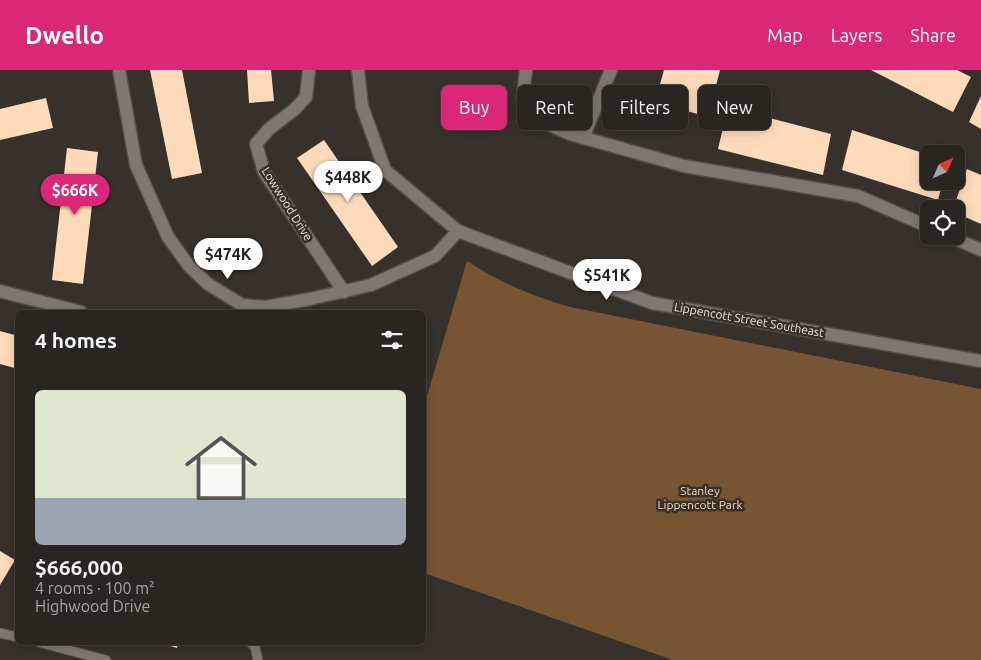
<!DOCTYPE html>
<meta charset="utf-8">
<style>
:root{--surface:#292521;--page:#312d2a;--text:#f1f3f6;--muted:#a5a5a5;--line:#45423f;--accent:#db2777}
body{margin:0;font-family:Ubuntu,sans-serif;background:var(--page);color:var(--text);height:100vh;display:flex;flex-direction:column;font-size:19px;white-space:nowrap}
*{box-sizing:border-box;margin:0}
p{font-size:16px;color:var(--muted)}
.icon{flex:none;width:28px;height:28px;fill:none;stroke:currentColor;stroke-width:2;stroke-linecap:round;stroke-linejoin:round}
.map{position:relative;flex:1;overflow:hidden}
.drawer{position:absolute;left:15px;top:240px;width:411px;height:335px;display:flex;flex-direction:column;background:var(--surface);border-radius:8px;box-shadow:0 2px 12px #0003,0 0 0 1px var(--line)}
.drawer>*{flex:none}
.top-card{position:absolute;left:441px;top:15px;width:464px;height:45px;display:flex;gap:10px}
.needle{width:32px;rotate:45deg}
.fabs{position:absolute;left:920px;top:75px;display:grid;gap:10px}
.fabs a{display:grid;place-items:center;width:45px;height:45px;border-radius:8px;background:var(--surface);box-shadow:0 2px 12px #0003,0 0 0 1px var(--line);font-size:25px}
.price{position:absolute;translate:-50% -42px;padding:0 11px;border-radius:18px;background:#fff;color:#222;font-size:16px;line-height:32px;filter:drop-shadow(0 1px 2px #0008)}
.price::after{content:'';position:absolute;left:50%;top:30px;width:15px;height:11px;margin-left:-8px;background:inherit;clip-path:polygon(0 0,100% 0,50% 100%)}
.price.active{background:var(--accent);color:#fff}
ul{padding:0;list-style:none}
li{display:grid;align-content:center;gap:10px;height:265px;padding:0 20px}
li+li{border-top:1px solid var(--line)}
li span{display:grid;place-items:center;height:155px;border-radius:8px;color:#555}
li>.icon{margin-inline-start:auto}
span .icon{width:90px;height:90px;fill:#fffc;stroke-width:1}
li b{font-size:21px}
h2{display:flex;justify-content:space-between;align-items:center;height:60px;padding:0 20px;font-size:21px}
.tag{padding:0 18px;border-radius:8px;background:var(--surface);box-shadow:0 2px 12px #0003,0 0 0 1px var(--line);font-size:18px;line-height:45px}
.tag.active{background:var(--accent);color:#fff}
header{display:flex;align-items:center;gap:30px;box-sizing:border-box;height:70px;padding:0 25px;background:var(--accent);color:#fff}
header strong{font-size:24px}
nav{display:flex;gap:28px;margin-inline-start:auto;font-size:18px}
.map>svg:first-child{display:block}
.green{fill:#785532}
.building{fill:#fddbba}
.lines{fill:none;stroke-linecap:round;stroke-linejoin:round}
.lane-casing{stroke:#544e4a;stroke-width:11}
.street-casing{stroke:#544e4a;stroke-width:15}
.lane{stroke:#7f7872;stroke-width:9}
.street{stroke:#7f7872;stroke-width:12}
.labels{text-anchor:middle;stroke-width:5;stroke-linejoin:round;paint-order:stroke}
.street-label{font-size:12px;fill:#e9e5e2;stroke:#37312c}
.park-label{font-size:12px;fill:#fedab7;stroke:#37312c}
</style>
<header>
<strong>Dwello</strong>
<nav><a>Map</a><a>Layers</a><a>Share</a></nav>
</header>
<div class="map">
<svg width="981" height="590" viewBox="0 0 981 590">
<rect width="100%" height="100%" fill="#37312c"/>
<path class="green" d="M467 191C501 213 532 226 570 237L981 319V590H673L424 503V336Z"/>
<g class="building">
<polygon points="150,0 182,0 202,103 172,109"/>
<polygon points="247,0 271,0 274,31 249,33"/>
<polygon points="664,0 720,0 708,47 655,32"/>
<polygon points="871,0 957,0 971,7 953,42"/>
<polygon points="981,26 981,59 969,52"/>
<polygon points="46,28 53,58 0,70 0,39"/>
<polygon points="728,37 831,64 823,105 718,79"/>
<polygon points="852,60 929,85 929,111 943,111 938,130 842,100"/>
<polygon points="324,70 398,177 372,196 297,88"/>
<polygon points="67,78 98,82 83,214 52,210"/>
<polygon points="967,99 981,105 981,154 956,143 956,139 953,139"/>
<polygon points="0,261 18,266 18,299 0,294"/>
<polygon points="0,481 15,490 0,515"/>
<polygon points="157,572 178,572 177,578"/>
</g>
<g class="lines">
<defs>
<g id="lane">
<polyline points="0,563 18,567"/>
<polyline points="38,572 106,590"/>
<polyline points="250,572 255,577 258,590"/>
</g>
<g id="street">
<polyline points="119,0 136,95 168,167 189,196 208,214 242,235 266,237 310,229 371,215 435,186 458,161"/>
<polyline points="309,0 306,27 295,39 269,59 256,74 264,102 344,222"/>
<polyline points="358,0 362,36 385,100 458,161 652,233 981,291"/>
<polyline points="526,0 523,28 533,44 545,53 570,64 684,96 858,126 929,157"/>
<polyline points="583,68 611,0"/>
<polyline points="949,166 981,180"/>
<polyline points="0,221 81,242"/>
</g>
</defs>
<use href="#lane" class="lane-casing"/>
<use href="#street" class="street-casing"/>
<use href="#lane" class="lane"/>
<use href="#street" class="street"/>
</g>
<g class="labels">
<g class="street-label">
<text transform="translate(287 134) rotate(58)" y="4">Lowwood Drive</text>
<text transform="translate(749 250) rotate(10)" y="4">Lippencott Street Southeast</text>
</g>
<g class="park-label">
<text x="700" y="425">Stanley<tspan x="700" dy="14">Lippencott Park</tspan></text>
</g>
</g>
</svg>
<div class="fabs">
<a><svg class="needle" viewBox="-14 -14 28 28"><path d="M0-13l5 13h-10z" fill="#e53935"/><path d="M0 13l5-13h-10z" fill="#a5a5a5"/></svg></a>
<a><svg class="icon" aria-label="locate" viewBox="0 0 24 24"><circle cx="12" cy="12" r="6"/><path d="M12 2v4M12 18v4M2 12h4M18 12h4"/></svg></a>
</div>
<b class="price" style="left:348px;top:133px">$448K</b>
<b class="price active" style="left:75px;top:146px">$666K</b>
<b class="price" style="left:228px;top:210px">$474K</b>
<b class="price" style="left:607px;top:231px">$541K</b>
<div class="top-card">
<a class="tag active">Buy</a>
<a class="tag">Rent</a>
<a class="tag">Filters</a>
<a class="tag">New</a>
</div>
<section class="drawer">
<h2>4 homes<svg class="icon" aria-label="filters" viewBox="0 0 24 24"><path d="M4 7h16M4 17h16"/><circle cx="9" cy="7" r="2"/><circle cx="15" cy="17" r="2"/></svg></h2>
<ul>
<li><span style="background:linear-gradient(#dfe7d0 70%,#9aa5b1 0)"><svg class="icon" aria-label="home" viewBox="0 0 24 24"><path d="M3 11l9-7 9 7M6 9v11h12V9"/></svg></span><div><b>$666,000</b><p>4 rooms · 100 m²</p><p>Highwood Drive</p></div></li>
</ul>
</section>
</div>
